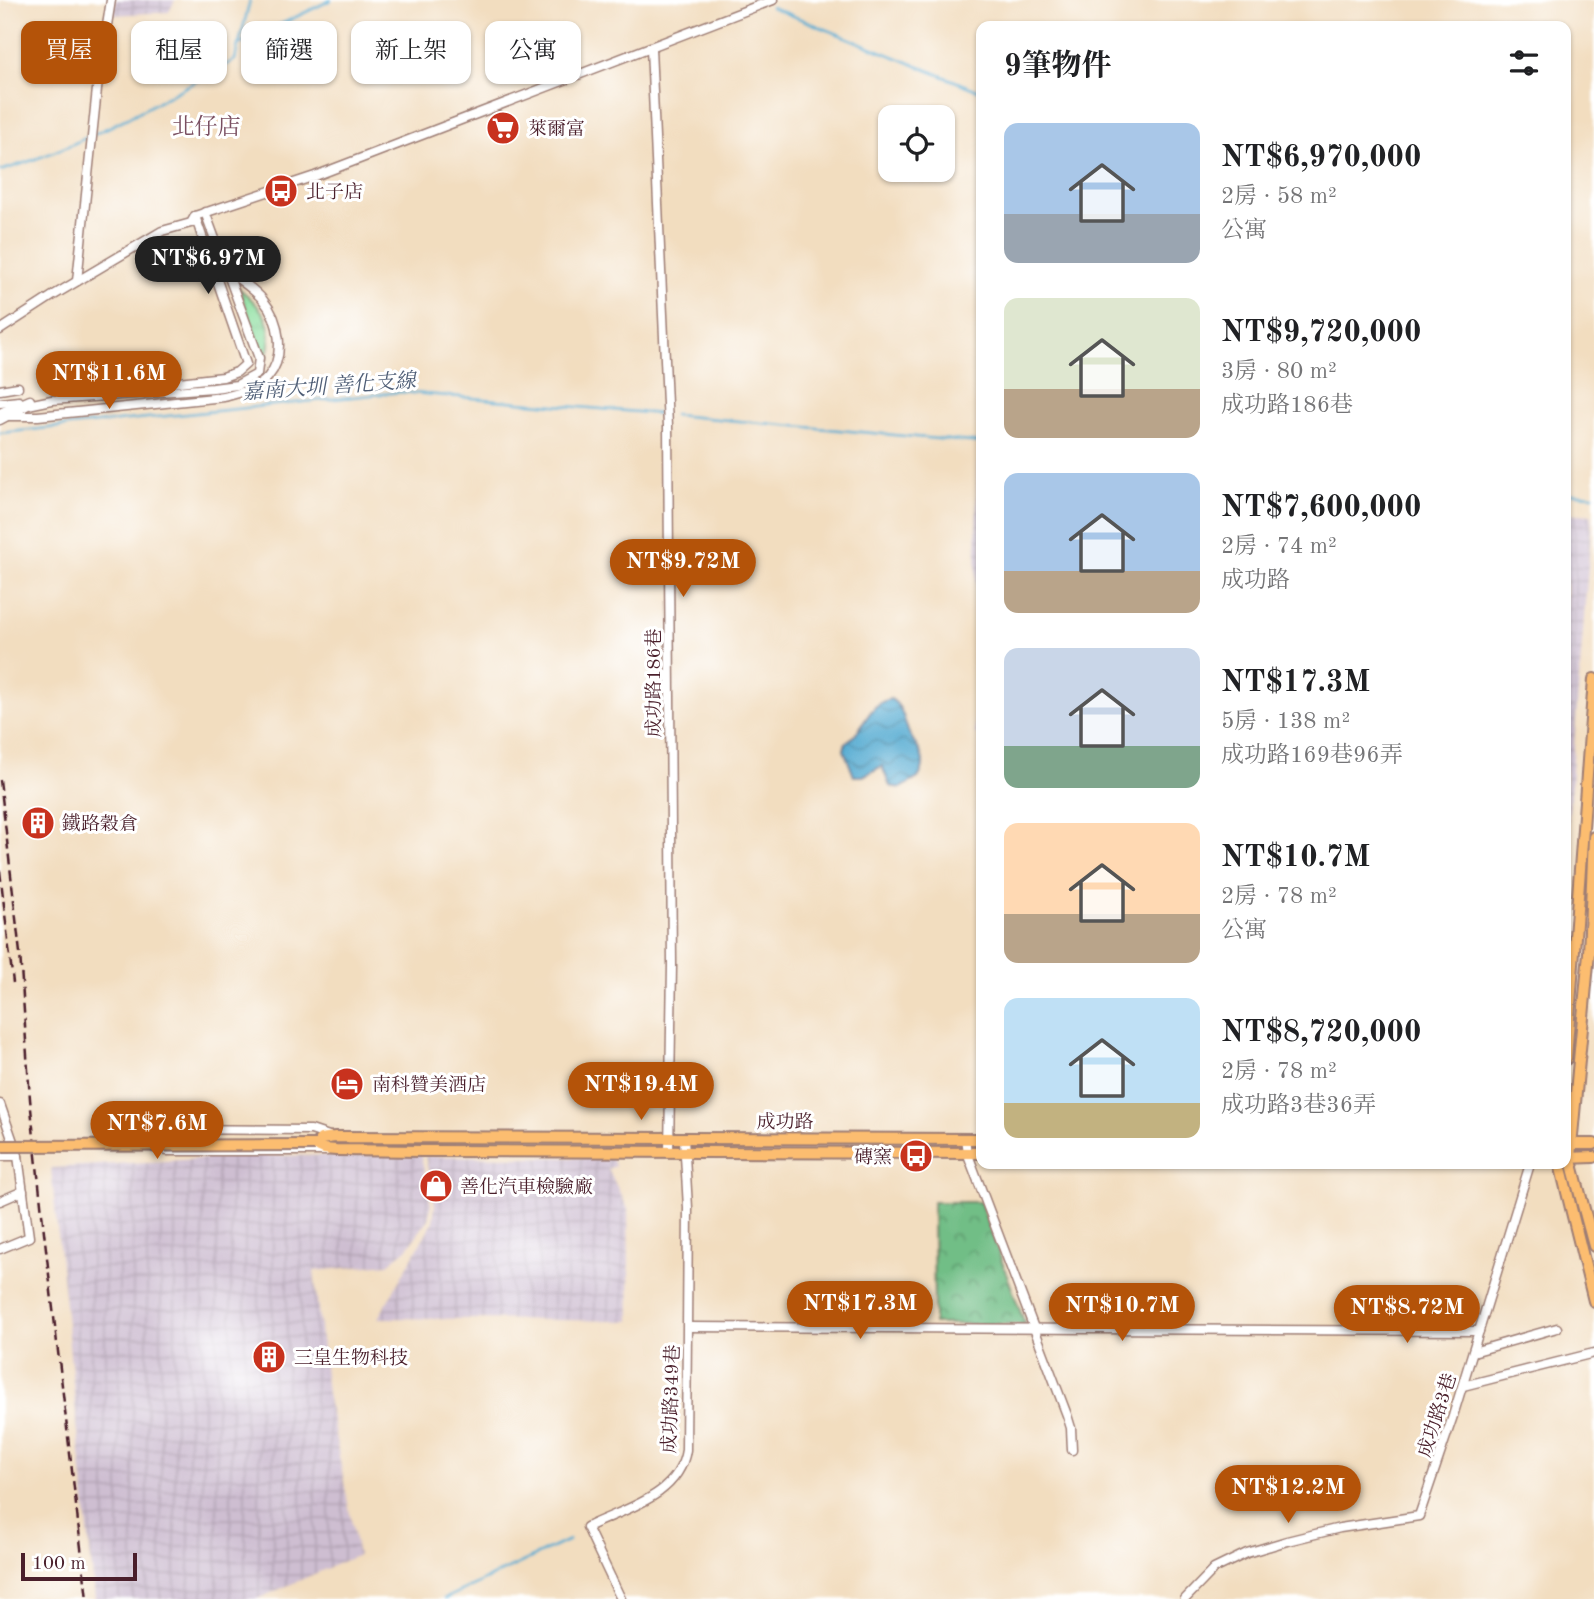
<!DOCTYPE html>
<html lang="zh-TW">
<meta charset="utf-8">
<style>
:root{--surface:#fff;--page:#f6f6f6;--text:#202124;--muted:#757577;--accent:#b45309}
body{margin:0;font-family:"Old Standard TT","Noto Serif TC",serif;background:var(--page);color:var(--text);height:100vh;display:flex;flex-direction:column;font-size:26px;white-space:nowrap}
*{box-sizing:border-box;margin:0}
p{font-size:23px;color:var(--muted)}
.icon{flex:none;width:38px;height:38px;fill:none;stroke:currentColor;stroke-width:2;stroke-linecap:round;stroke-linejoin:round}
.map{position:relative;flex:1;overflow:hidden}
.side{position:absolute;left:976px;top:21px;width:595px;height:1148px;display:flex;flex-direction:column;background:var(--surface);border-radius:14px;box-shadow:0 2px 5px #0004}
.side>*{flex:none}
.hud{position:absolute;left:21px;top:21px;width:665px;height:63px;display:flex;gap:14px}
.controls{position:absolute;left:878px;top:105px;display:grid;gap:14px}
.controls a{display:grid;place-items:center;width:77px;height:77px;border-radius:14px;background:var(--surface);box-shadow:0 2px 5px #0004;font-size:35px}
.scale{position:absolute;left:21px;bottom:18px;width:116px;box-sizing:border-box;padding-left:7px;border:4px solid #4a1f2b;border-top:0;font-size:19px;line-height:24px;white-space:nowrap;color:#4a1f2b;-webkit-text-stroke:5px #fff;paint-order:stroke}
.price{position:absolute;translate:-50% -60px;padding:0 16px;border-radius:24px;background:var(--accent);color:#fff;font-size:23px;line-height:46px;filter:drop-shadow(0 2px 4px #0008)}
.price::after{content:'';position:absolute;left:50%;top:42px;width:21px;height:16px;margin-left:-10px;background:inherit;clip-path:polygon(0 0,100% 0,50% 100%)}
.price.on{background:#222;color:#fff}
ul{padding:0;list-style:none}
li{display:flex;align-items:center;gap:21px;height:175px;padding:0 28px}
li span{display:grid;place-items:center;flex:none;width:196px;height:140px;border-radius:14px;color:#555}
li>.icon{margin-inline-start:auto}
span .icon{width:84px;height:84px;fill:#fffc;stroke-width:1}
li b{font-size:30px}
h2{display:flex;justify-content:space-between;align-items:center;height:84px;padding:0 28px;font-size:30px}
.pill{padding:0 24px;border-radius:14px;background:var(--surface);box-shadow:0 2px 5px #0004;font-size:24px;line-height:63px}
.pill.on{background:var(--accent);color:#fff}
.map>svg:first-child{display:block}
.industrial{fill:url(#industrial-grid)}
.grass{fill:url(#grass-tufts);stroke:#6b7f65;stroke-width:2}
.forest{fill:url(#forest-crowns);stroke:#5e6e58;stroke-width:2}
.water{fill:url(#water-waves);stroke:#50657e;stroke-width:2}
.lines{fill:none;stroke-linecap:round;stroke-linejoin:round}
.stream{stroke:#55abd1;stroke-width:2.5}
.minor-casing{stroke:#9e7e75;stroke-width:11}
.major-casing{stroke:#9e7e75;stroke-width:14}
.minor{stroke:#fff;stroke-width:8}
.major{stroke:#fcbd6f;stroke-width:10}
.rail{stroke:#4a1f2b;stroke-width:2.5;stroke-dasharray:10 5;stroke-linecap:butt}
.major-bridge-casing{stroke:#9e7e75;stroke-width:14;stroke-linecap:butt}
.major-bridge{stroke:#fcbd6f;stroke-width:10}
.labels{text-anchor:middle;stroke-width:6;stroke-linejoin:round;paint-order:stroke}
.poi-label{font-size:19px;fill:#4a1f2b;stroke:#fff;text-anchor:start}
.street-label{font-size:19px;fill:#4a1f2b;stroke:#fff}
.water-label{font-size:21px;font-style:italic;fill:#4f5e76;stroke:#fff}
.quarter-label{font-size:23px;fill:#7a4f61;stroke:#fff}
</style>
<div class="map">
<svg width="1594" height="1599" viewBox="0 0 1594 1599">
<defs>
<pattern id="industrial-grid" width="8" height="8" patternUnits="userSpaceOnUse" patternTransform="scale(1.75)"><rect width="8" height="8" fill="#cebed1"/><path d="M0 4h8M4 0v8" fill="none" stroke="#b2a3b4"/></pattern>
<pattern id="grass-tufts" width="24" height="20" patternUnits="userSpaceOnUse" patternTransform="scale(1.75)"><rect width="24" height="20" fill="#8cdf9f"/><path d="M3 7l-1-3M5 7V3M7 7l1-3M15 17l-1-3M17 17v-4M19 17l1-3" fill="none" stroke="#7abf89"/></pattern>
<pattern id="forest-crowns" width="20" height="18" patternUnits="userSpaceOnUse" patternTransform="scale(1.75)"><rect width="20" height="18" fill="#71be86"/><path d="M2 6a3 3 0 1 1 6 0M12 15a3 3 0 1 1 6 0" fill="none" stroke="#5f9a6e"/></pattern>
<pattern id="water-waves" width="16" height="10" patternUnits="userSpaceOnUse" patternTransform="scale(1.75)"><rect width="16" height="10" fill="#55abd1"/><path d="M0 5q4-4 8 0t8 0" fill="none" stroke="#488baa"/></pattern>
</defs>
<rect width="100%" height="100%" fill="#fff"/>
<filter id="ink" filterUnits="userSpaceOnUse"><feTurbulence type="fractalNoise" baseFrequency=".0143" numOctaves="2"/><feDisplacementMap in="SourceGraphic" scale="14" xChannelSelector="R" yChannelSelector="G"/><feConvolveMatrix kernelMatrix="1 2 1 2 8 2 1 2 1" color-interpolation-filters="sRGB"/></filter>
<filter id="wash" filterUnits="userSpaceOnUse"><feTurbulence type="fractalNoise" baseFrequency=".00686" numOctaves="4" result="noise"/><feDisplacementMap in="SourceGraphic" scale="28" xChannelSelector="R" yChannelSelector="G"/><feGaussianBlur stdDeviation="1.57" result="paint"/><feColorMatrix in="noise" values="0 0 0 0 0 0 0 0 0 0 0 0 0 0 0 0 0 1.4 0 .05"/><feComposite in="paint" operator="in"/></filter>
<g filter="url(#wash)">
<rect width="100%" height="100%" fill="#f2ddbf"/>
<g class="industrial">
<polygon points="115,0 175,0 169,12 113,15"/>
<polygon points="977,462 982,463 982,734 975,734"/>
<polygon points="1566,513 1592,515 1566,850"/>
<polygon points="421,1155 431,1205 428,1220 407,1249 388,1264 314,1271 327,1393 358,1555 257,1599 95,1599 51,1168 245,1156"/>
<polygon points="425,1156 612,1158 615,1166 608,1169 628,1209 630,1321 378,1318 433,1221 435,1204"/>
</g>
<path class="grass" d="M239 288C266 311 277 326 265 361Z"/>
<polygon class="forest" points="933,1202 980,1202 1025,1324 934,1324"/>
<path class="water" d="M891 699C904 708 903 720 909 733 916 748 931 759 918 778L901 788 890 786 882 766 863 776H854L844 750 846 742C864 732 867 703 891 699Z"/>
<g class="lines">
<g class="stream">
<polyline points="754,0 755,0"/>
<polyline points="771,7 982,92"/>
<polyline points="239,44 250,0"/>
<path d="M0 171C82 147 160 100 235 60L238 45 331 0"/>
<polyline points="674,415 982,443"/>
<polyline points="0,433 401,392 661,414"/>
<polyline points="1566,493 1593,495"/>
<polyline points="444,1599 569,1540"/>
</g>
</g>
</g>
<g filter="url(#ink)">
<g class="lines">
<defs>
<g id="minor">
<polyline points="651,48 668,426 672,965 669,1152"/>
<polyline points="195,216 315,176 773,0"/>
<polyline points="77,281 97,89 111,0"/>
<polyline points="0,330 54,295 162,231 191,223 195,216"/>
<polyline points="0,390 18,387"/>
<polyline points="81,393 223,377 237,372 246,364 195,216"/>
<polyline points="0,403 19,401"/>
<polyline points="0,413 30,400"/>
<path d="M10 416H38L224 397C239 393 258 389 268 377 286 356 280 320 263 300 254 288 237 279 225 268"/>
<polyline points="0,420 28,405 52,400 213,388 237,385 257,374 259,358 205,212"/>
<polyline points="0,1104 18,1156 29,1237 0,1249"/>
<polyline points="965,1139 967,1152 1067,1415 1071,1428 1072,1450"/>
<polyline points="154,1148 155,1129 311,1130 332,1137"/>
<polyline points="167,1151 326,1151"/>
<polyline points="0,1156 18,1156"/>
<polyline points="0,1201 23,1191"/>
<polyline points="688,1327 1479,1331"/>
<polyline points="1473,1352 1557,1328"/>
<polyline points="1463,1386 1594,1353"/>
<path d="M621 1599 587 1527C623 1509 679 1497 686 1450L688 1208 684 1138"/>
<polyline points="1185,1599 1214,1569 1247,1553 1287,1541 1340,1528 1419,1516 1453,1416 1530,1164"/>
</g>
<g id="major">
<polyline points="1594,837 1589,953 1570,1157 1594,1246"/>
<polyline points="1566,1059 1594,679"/>
<polyline points="1566,1144 1594,1144"/>
<polyline points="315,1145 321,1139 335,1137 982,1139"/>
<polyline points="315,1145 324,1149 336,1150 422,1151 982,1153"/>
<polyline points="1566,1158 1594,1157"/>
<polyline points="1560,1164 1594,1301"/>
</g>
</defs>
<use href="#minor" class="minor-casing"/>
<use href="#major" class="major-casing"/>
<use href="#minor" class="minor"/>
<use href="#major" class="major"/>
<g class="rail">
<polyline points="0,780 20,953 30,1099 44,1232 87,1599"/>
<polyline points="0,871 13,983"/>
</g>
<defs>
<polyline id="major-bridge" points="0,1146 315,1145"/>
</defs>
<use href="#major-bridge" class="major-bridge-casing"/>
<use href="#major-bridge" class="major-bridge"/>
</g>
</g>
<defs>
<symbol id="supermarket-disc" viewBox="-11 -11 22 22"><circle r="9.5" fill="#c8321e" stroke="#fff"/><path d="M-6-5.5h2.5l.6 2H6L4.5 2H-2.5L-4.4-4H-6ZM-1.5 3.2a1.3 1.3 0 1 0 .1 0ZM3 3.2a1.3 1.3 0 1 0 .1 0Z" fill="#fff"/></symbol>
<symbol id="bus-disc" viewBox="-11 -11 22 22"><circle r="9.5" fill="#c8321e" stroke="#fff"/><path d="M-5-6H5V4H4V6H2V4H-2V6H-4V4H-5ZM-3.5-4V0h7V-4ZM-3.5 1.2v1.5H-2V1.2ZM2 1.2v1.5H3.5V1.2Z" fill="#fff"/></symbol>
<symbol id="building-disc" viewBox="-11 -11 22 22"><circle r="9.5" fill="#c8321e" stroke="#fff"/><path d="M-4-6H4V6H1V3H-1V6H-4ZM-2.5-4.3h1.7v1.8h-1.7ZM.8-4.3h1.7v1.8H.8ZM-2.5-1h1.7V.8h-1.7ZM.8-1h1.7V.8H.8Z" fill="#fff"/></symbol>
<symbol id="hotel-disc" viewBox="-11 -11 22 22"><circle r="9.5" fill="#c8321e" stroke="#fff"/><path d="M-6-4.5h1.5V1H6V5H4.5V3h-9V5H-6ZM-4 0a1.8 1.8 0 1 1 3.6 0ZM.5 0V-2.5h3Q6-2.5 6 0Z" fill="#fff"/></symbol>
<symbol id="shop-disc" viewBox="-11 -11 22 22"><circle r="9.5" fill="#c8321e" stroke="#fff"/><path d="M-5-2.5h2.3a2.7 3.5 0 0 1 5.4 0H5L5.5 6h-11ZM-1.5-2.5h3a1.5 2.3 0 0 0-3 0Z" fill="#fff"/></symbol>
</defs>
<g fill-rule="evenodd">
<use href="#supermarket-disc" x="484" y="109" width="38" height="38"/>
<use href="#bus-disc" x="262" y="172" width="38" height="38"/>
<use href="#building-disc" x="19" y="804" width="38" height="38"/>
<use href="#hotel-disc" x="328" y="1065" width="38" height="38"/>
<use href="#bus-disc" x="897" y="1137" width="38" height="38"/>
<use href="#shop-disc" x="417" y="1167" width="38" height="38"/>
<use href="#building-disc" x="250" y="1338" width="38" height="38"/>
</g>
<g class="labels">
<g class="poi-label">
<text x="528" y="135">萊爾富</text>
<text x="306" y="198">北子店</text>
<text x="62" y="830">鐵路穀倉</text>
<text x="372" y="1091">南科贊美酒店</text>
<text x="892" y="1163" text-anchor="end">磚窯</text>
<text x="460" y="1193">善化汽車檢驗廠</text>
<text x="294" y="1364">三皇生物科技</text>
</g>
<g class="street-label">
<text transform="translate(653 683) rotate(-90)" y="7">成功路186巷</text>
<text x="785" y="1128">成功路</text>
<text transform="translate(670 1399) rotate(-88)" y="7">成功路349巷</text>
<text transform="translate(1436 1415) rotate(-72)" y="7">成功路3巷</text>
</g>
<g class="water-label">
<text transform="translate(329 386) rotate(-4)" y="7">嘉南大圳 善化支線</text>
</g>
<g class="quarter-label">
<text x="206" y="134">北仔店</text>
</g>
</g>
</svg>
<div class="controls">
<a><svg class="icon" aria-label="locate" viewBox="0 0 24 24"><circle cx="12" cy="12" r="6"/><path d="M12 2v4M12 18v4M2 12h4M18 12h4"/></svg></a>
</div>
<div class="scale">100 m</div>
<b class="price on" style="left:208px;top:296px">NT$6.97M</b>
<b class="price" style="left:109px;top:411px">NT$11.6M</b>
<b class="price" style="left:683px;top:599px">NT$9.72M</b>
<b class="price" style="left:641px;top:1122px">NT$19.4M</b>
<b class="price" style="left:157px;top:1161px">NT$7.6M</b>
<b class="price" style="left:860px;top:1341px">NT$17.3M</b>
<b class="price" style="left:1122px;top:1343px">NT$10.7M</b>
<b class="price" style="left:1407px;top:1345px">NT$8.72M</b>
<b class="price" style="left:1288px;top:1525px">NT$12.2M</b>
<div class="hud">
<a class="pill on">買屋</a>
<a class="pill">租屋</a>
<a class="pill">篩選</a>
<a class="pill">新上架</a>
<a class="pill">公寓</a>
</div>
<section class="side">
<h2>9筆物件<svg class="icon" aria-label="filters" viewBox="0 0 24 24"><path d="M4 7h16M4 17h16"/><circle cx="9" cy="7" r="2"/><circle cx="15" cy="17" r="2"/></svg></h2>
<ul>
<li><span style="background:linear-gradient(#a9c7e8 65%,#9aa5b1 0)"><svg class="icon" aria-label="home" viewBox="0 0 24 24"><path d="M3 11l9-7 9 7M6 9v11h12V9"/></svg></span><div><b>NT$6,970,000</b><p>2房 · 58 m²</p><p>公寓</p></div></li>
<li><span style="background:linear-gradient(#dfe7d0 65%,#b9a48a 0)"><svg class="icon" aria-label="home" viewBox="0 0 24 24"><path d="M3 11l9-7 9 7M6 9v11h12V9"/></svg></span><div><b>NT$9,720,000</b><p>3房 · 80 m²</p><p>成功路186巷</p></div></li>
<li><span style="background:linear-gradient(#a9c7e8 70%,#b9a48a 0)"><svg class="icon" aria-label="home" viewBox="0 0 24 24"><path d="M3 11l9-7 9 7M6 9v11h12V9"/></svg></span><div><b>NT$7,600,000</b><p>2房 · 74 m²</p><p>成功路</p></div></li>
<li><span style="background:linear-gradient(#c9d6e8 70%,#7fa58c 0)"><svg class="icon" aria-label="home" viewBox="0 0 24 24"><path d="M3 11l9-7 9 7M6 9v11h12V9"/></svg></span><div><b>NT$17.3M</b><p>5房 · 138 m²</p><p>成功路169巷96弄</p></div></li>
<li><span style="background:linear-gradient(#ffd9b3 65%,#b9a48a 0)"><svg class="icon" aria-label="home" viewBox="0 0 24 24"><path d="M3 11l9-7 9 7M6 9v11h12V9"/></svg></span><div><b>NT$10.7M</b><p>2房 · 78 m²</p><p>公寓</p></div></li>
<li><span style="background:linear-gradient(#bfe0f5 75%,#c2b280 0)"><svg class="icon" aria-label="home" viewBox="0 0 24 24"><path d="M3 11l9-7 9 7M6 9v11h12V9"/></svg></span><div><b>NT$8,720,000</b><p>2房 · 78 m²</p><p>成功路3巷36弄</p></div></li>
</ul>
</section>
</div>
